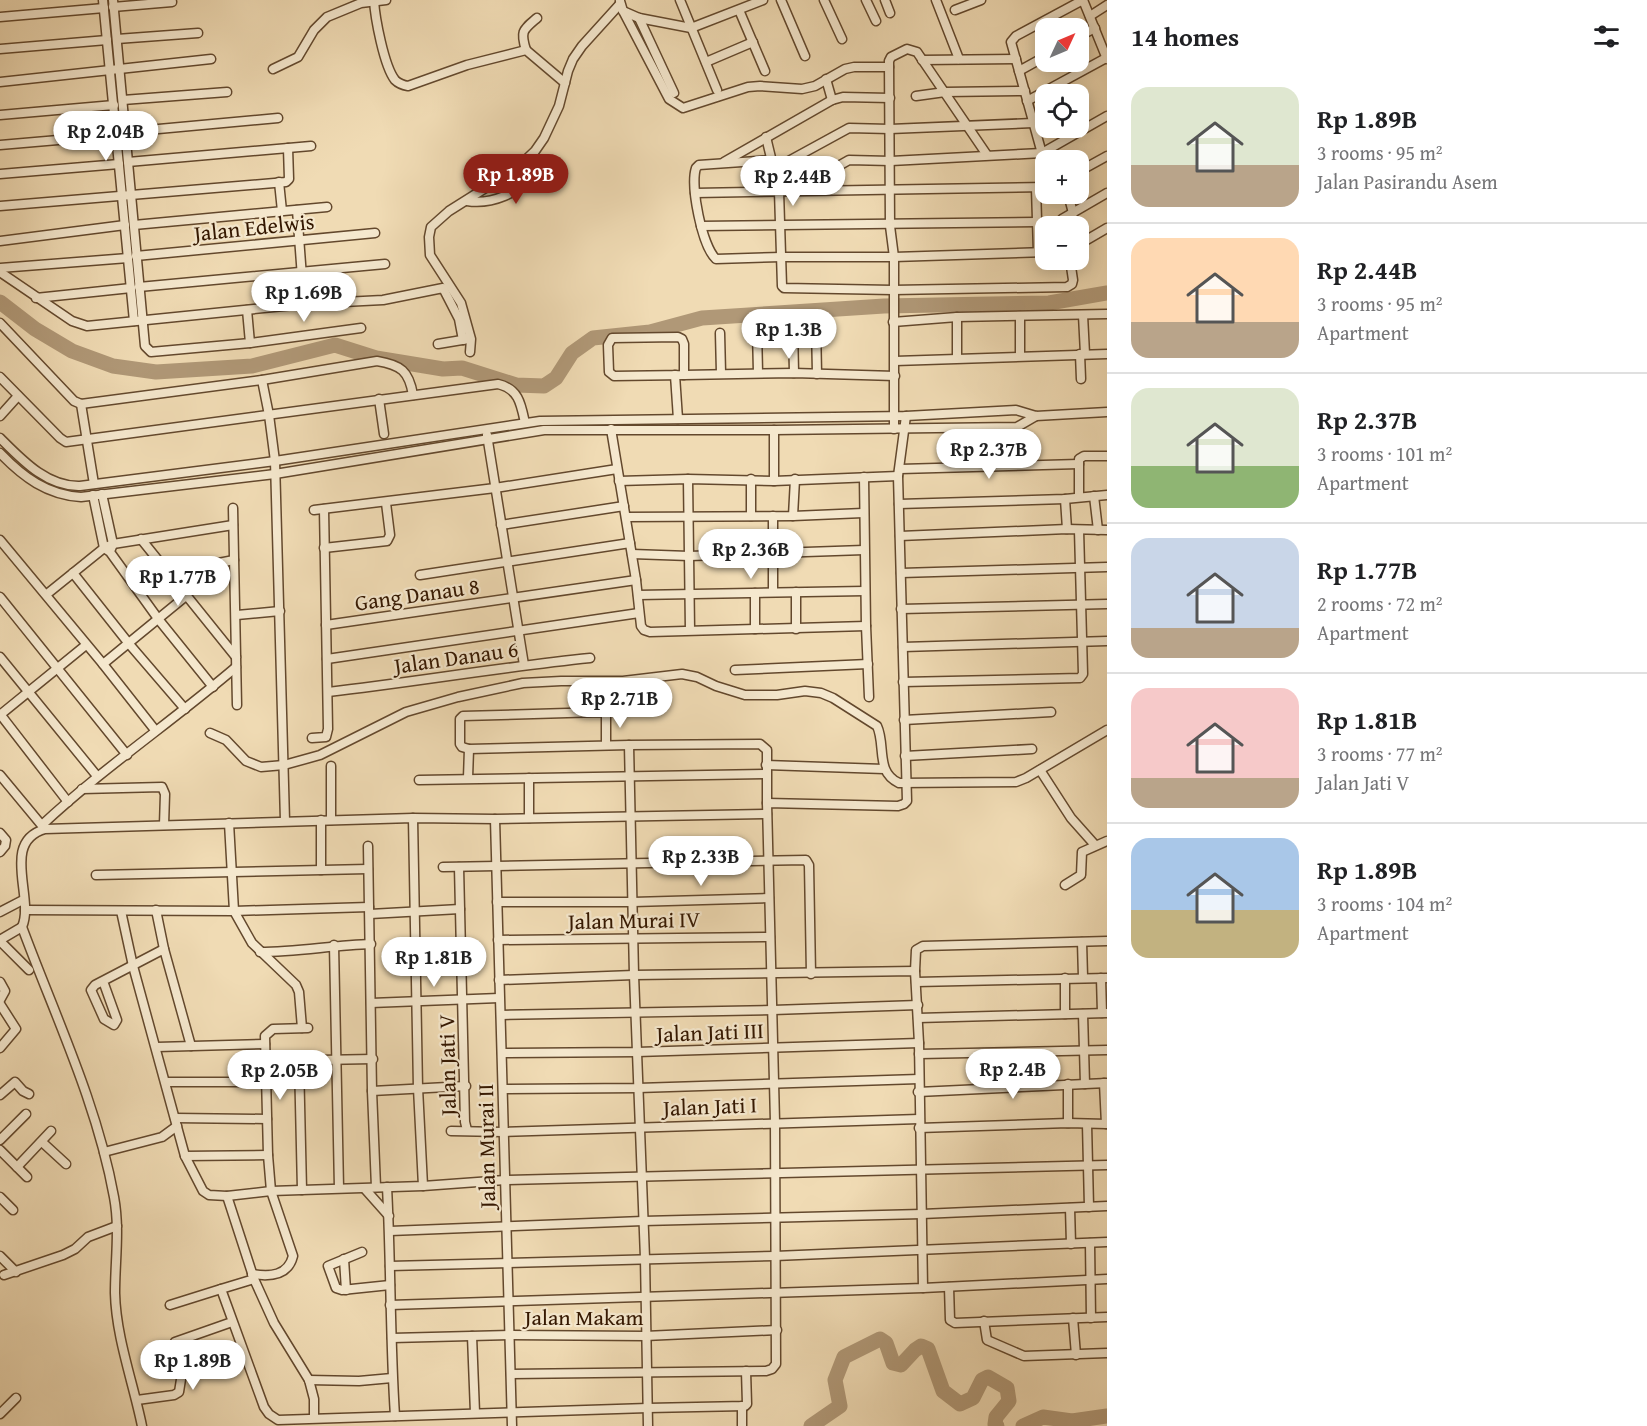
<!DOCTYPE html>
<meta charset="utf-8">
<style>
:root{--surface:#fff;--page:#f2f2f2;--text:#202124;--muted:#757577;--line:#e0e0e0;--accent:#8f2418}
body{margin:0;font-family:"Gentium Book Plus",serif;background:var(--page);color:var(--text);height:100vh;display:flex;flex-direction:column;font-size:22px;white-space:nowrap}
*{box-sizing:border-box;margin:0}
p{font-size:20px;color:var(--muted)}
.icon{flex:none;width:33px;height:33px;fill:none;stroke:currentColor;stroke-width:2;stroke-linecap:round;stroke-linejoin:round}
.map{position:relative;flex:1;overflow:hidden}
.side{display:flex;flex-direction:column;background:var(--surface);width:540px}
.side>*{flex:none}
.needle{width:39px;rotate:46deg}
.fabs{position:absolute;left:1035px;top:18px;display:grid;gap:12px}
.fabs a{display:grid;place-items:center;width:54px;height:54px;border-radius:12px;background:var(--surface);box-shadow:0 3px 15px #0003;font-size:30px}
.price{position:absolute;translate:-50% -51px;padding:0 14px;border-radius:21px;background:#fff;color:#222;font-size:20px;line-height:39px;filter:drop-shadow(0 2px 3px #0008)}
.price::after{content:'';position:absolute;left:50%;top:36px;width:18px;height:14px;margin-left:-9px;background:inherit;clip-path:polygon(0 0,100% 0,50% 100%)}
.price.on{background:var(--accent);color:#fff}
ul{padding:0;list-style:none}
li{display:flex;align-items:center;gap:18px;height:150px;padding:0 24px}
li+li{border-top:2px solid var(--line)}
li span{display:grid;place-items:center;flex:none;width:168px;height:120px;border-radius:18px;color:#555}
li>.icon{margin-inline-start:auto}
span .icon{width:72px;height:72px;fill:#fffc;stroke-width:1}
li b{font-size:26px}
h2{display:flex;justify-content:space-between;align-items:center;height:72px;padding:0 24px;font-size:26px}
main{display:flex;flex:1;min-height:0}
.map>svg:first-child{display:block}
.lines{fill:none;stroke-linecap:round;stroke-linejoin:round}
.river{stroke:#b09877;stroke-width:15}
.street-casing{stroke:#63482d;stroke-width:11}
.street{stroke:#f5e8ce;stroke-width:8}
.labels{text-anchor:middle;stroke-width:4.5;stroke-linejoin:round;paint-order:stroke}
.street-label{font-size:22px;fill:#341700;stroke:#f5e8ce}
</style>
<main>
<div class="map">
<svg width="1107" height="1426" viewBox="0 0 1107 1426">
<rect width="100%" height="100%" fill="#f0dbb4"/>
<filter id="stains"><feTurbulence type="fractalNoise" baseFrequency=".00333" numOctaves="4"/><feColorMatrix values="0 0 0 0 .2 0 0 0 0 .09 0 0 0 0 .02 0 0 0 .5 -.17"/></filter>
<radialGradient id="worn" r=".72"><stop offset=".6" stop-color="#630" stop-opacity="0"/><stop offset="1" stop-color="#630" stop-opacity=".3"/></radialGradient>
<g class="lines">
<g class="river">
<polyline points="0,302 35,329 72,351 113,366 156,372 252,366 335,345 376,358 443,369 462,368 516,385 544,386 556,378 572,353 593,338 650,332 702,318 884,306 1049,303 1107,293"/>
<polyline points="811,1426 840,1406 835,1380 844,1357 880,1339 886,1343 893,1363 901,1365 915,1350 921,1346 928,1349 943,1391 960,1404 973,1398 982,1380 988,1377 1007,1388 1009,1401 996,1417 995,1424 997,1426"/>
<polyline points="1023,1426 1043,1417 1072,1421 1107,1416"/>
</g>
<defs>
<g id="street">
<polyline points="103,0 134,321"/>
<polyline points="113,0 145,346 151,352 250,343 247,310"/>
<path d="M374 0C375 18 384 66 395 80 399 84 402 85 408 86L467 65 526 50 565 83"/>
<polyline points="680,0 717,90"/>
<polyline points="781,0 805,56"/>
<polyline points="824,0 842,39"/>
<polyline points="866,0 876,21"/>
<polyline points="885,0 890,13"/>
<polyline points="936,0 959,59"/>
<polyline points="1083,0 1107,59"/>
<polyline points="620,1 623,11 669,99 683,108 748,87 760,86 802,89 815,86 845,69 854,67 889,67"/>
<polyline points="113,7 172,2"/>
<polyline points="739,10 765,71"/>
<polyline points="955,10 981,0"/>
<polyline points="623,11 639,18 691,28 763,0"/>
<polyline points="1090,16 1107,5"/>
<polyline points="0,17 104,8"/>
<polyline points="639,18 674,93"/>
<polyline points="1078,37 1095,28"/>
<polyline points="117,39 198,33"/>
<polyline points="0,49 107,40"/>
<path d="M526 50C520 31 523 30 537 18"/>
<polyline points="922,60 1016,59"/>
<polyline points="706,62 753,42"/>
<polyline points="273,69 298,57 314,30 327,17 361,3 386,0"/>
<polyline points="1019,71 1046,56"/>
<polyline points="826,79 832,100"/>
<polyline points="0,82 211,59"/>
<polyline points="916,96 945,92 1025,91"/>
<polyline points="123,100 227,92"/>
<polyline points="1027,101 1106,58"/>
<polyline points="0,115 114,105"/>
<polyline points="126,132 278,118"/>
<polyline points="766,137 779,191 782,286 784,288 893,290 1067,287 1072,284 1073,280 1070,260"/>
<polyline points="0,145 116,135"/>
<path d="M772 160 699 165 696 168C690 186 702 246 716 259L782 257H894L1046 252"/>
<polyline points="128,162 311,146"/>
<polyline points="724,162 832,100 843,97 890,98"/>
<polyline points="1046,168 1011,42 1016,36 1083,0"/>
<polyline points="774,169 849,128 890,129 1033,123"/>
<polyline points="1078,172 1107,156"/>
<polyline points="0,174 119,164"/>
<polyline points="279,182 282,211"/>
<polyline points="1036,188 1038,252"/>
<polyline points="798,189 849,160 891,161 1042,153 1107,116"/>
<polyline points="695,193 1046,187"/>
<polyline points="1068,194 1073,213"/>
<path d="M467 201C498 206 522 187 547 171"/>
<polyline points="0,206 286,182 289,179 288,148"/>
<polyline points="297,210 304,304"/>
<polyline points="1062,219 1107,193"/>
<polyline points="134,225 327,207"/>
<polyline points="701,226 1037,222"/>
<polyline points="0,241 125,225"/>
<polyline points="1078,245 1107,228"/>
<polyline points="136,256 375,233"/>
<polyline points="0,268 128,258"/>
<polyline points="0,272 72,321 87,326 304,304 383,300 443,288 459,319 463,340"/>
<polyline points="139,287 385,264"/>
<polyline points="36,298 131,288"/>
<polyline points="1083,315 1085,354"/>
<polyline points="957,317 957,358"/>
<polyline points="893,322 957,317 1107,314"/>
<path d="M0 323 74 401 81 404 262 380 377 361C401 365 409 371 413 395"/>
<polyline points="793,327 794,373"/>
<polyline points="757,329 758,373"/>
<polyline points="720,333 721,373"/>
<polygon points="678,337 682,339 684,344 684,375 614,376 609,372 608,345 612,338"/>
<polyline points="250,343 361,328"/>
<polyline points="438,344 468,339"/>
<polyline points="470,352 471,339 461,303 430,255 429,237 431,227 449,211 517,168 535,151 544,138 559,106 568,71 573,59 582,46 620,4"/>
<polyline points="1080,354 1081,379"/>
<polyline points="1020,355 1020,316"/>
<polyline points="895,361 1107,354"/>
<polyline points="817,374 816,325 817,321 819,320"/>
<polyline points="675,375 678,419"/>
<polyline points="684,375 794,373 895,376"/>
<path d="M0 377 60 438 66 442 498 384C519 389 521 404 525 423"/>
<polyline points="262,380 269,415 275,461 285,821"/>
<polyline points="379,399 384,434"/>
<polyline points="81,404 94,484"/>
<polyline points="0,416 18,396"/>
<polyline points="611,429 636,580 641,626 644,630 650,632 866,626"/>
<polyline points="894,429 894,257 890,226 889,61 891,57 907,49 917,52 987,155"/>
<polyline points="487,435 524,665"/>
<path d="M0 438C22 460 47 487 80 486L275 461 540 421 906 416 1016 410 1036 416 1107 412"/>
<path d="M0 453C23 477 47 495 81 497L275 474 544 430H774L1017 427 1036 416"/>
<polyline points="900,469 1079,464"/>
<polyline points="864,477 866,626 869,697"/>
<polyline points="688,479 690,630"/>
<polyline points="619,481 688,479 774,481 898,476"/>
<polyline points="774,481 774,430"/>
<polyline points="102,494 113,544 111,549"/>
<polyline points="93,495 104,548 110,552 159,620 213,687"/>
<polyline points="1094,496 1098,530"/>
<polyline points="1079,497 1079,459 1084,456 1107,456"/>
<polyline points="1065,499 1067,529"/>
<polyline points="899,504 1065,499 1107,495"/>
<polyline points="233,508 237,705"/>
<polyline points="314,510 495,488 617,469"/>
<polyline points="751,516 751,479"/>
<polyline points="773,516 773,592"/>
<polyline points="793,516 795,479"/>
<polyline points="626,517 793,516 863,513"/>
<polyline points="501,525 624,506"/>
<polyline points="900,536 1067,529 1107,530"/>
<polyline points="141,539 236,657"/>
<polyline points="0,540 103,664 155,730"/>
<polyline points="324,548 387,541 390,535 386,503"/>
<polyline points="632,554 689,556 864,550"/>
<polyline points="73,573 130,645 185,709"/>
<polyline points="167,573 234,560"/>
<polyline points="901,573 1107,567"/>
<polyline points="420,575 630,543"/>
<polyline points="47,594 104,548 113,544 233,525"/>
<polyline points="638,595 865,591"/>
<polyline points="0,597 127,755"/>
<polyline points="901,609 1107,604"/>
<polyline points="237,615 280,611"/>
<polyline points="326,625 636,580"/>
<polyline points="755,629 755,593"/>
<polyline points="796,629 796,592"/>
<polyline points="903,647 1107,641"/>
<polyline points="0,657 97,776"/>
<polyline points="327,659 639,613"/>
<polyline points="103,664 186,596"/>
<polyline points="735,670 868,664"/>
<polyline points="903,682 1080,678 1083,674 1079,530"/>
<path d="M328 692C415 682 502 667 590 658"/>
<polyline points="0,714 68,802"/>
<polyline points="0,715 86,645"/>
<polyline points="904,720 1051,712"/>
<path d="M210 733 226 740 246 761 261 767 284 765 320 755 406 712 458 697 523 683 561 681H623L682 674 697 677 716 686 745 695H777L805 691 821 693 833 698 877 726C886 745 875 772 899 783L1016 782 1026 778 1107 730"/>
<polyline points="312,738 326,737 328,729 324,509"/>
<polyline points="606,745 606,714 601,712 463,716 460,719 460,744 462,747 469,749 629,745 760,744 767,750 767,803"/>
<polyline points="629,745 634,975 645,1258 648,1426"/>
<polyline points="905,756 1032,749"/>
<polyline points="766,765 884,769"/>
<polyline points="331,766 331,820"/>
<polyline points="1040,770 1071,818 1095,845"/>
<polyline points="0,775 44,828"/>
<polyline points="468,778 469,749"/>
<polyline points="419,780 766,774"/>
<polyline points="82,789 162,787 165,794 164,825"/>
<polyline points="413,818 418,1088 423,1186"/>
<polyline points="529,818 529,778"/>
<polyline points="495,819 512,1426"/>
<polyline points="321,820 321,870"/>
<polyline points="229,823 234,911 252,943 296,985 299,992 302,1028"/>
<path d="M42 825C103 768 173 721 236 667"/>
<polyline points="0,833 6,840 5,846 0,852"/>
<polyline points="368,846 372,1091 376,1187"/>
<polyline points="443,867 806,860 809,865 811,974"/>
<polyline points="459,867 465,1122 467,1130"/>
<polyline points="96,875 368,869"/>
<polyline points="1065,885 1081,875 1082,852 1107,841"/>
<polyline points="497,902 633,902 769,898"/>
<polyline points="25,910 234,911 369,907"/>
<polyline points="156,910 164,949"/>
<polyline points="121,911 133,966 185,1156 203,1191 209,1195 227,1196 271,1191 423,1186 505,1180 1107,1165"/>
<polyline points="0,912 21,901"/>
<polyline points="370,914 460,909"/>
<polyline points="0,940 22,927"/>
<polyline points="498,940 770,937"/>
<polyline points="0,941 29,970"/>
<polyline points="1082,942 1083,977"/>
<polyline points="334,945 339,1188"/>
<path d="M260 952C297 952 334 945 371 944"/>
<polyline points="915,971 916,950 923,946 1107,941"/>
<polyline points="1101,978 1102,1013"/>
<polyline points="103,981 117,1020 114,1025 104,1019 91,990 95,985 164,949 191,1046"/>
<polyline points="0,982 5,991 0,1000"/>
<polyline points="916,982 1107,978"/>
<polyline points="371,1003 499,998"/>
<polyline points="0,1004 16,1029 0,1048"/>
<polyline points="1065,1014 1065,978"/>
<polyline points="1083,1014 1085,1084"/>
<polyline points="501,1015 773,1010 918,1005"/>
<polyline points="918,1018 1107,1013"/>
<polyline points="157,1047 265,1044"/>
<polyline points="502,1053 637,1052 919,1043"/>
<polyline points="919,1054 1107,1050"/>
<polyline points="266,1061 373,1059"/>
<polyline points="299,1061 302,1190"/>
<polyline points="166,1082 266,1082"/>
<polyline points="1104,1083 1106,1124"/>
<polyline points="1068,1084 1068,1123"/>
<polyline points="503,1089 638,1088 919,1079"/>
<polyline points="372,1091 466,1086"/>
<polyline points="918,1092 1107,1083"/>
<polyline points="0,1095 15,1082 23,1091 29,1094"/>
<polyline points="175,1118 267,1119"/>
<polyline points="1087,1124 1089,1207"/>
<polyline points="919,1128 1068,1123 1107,1124"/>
<polyline points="451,1131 503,1132 919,1119"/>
<polyline points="0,1140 26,1114"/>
<polyline points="42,1142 66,1164"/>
<polyline points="0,1150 27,1177"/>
<polyline points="104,1152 162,1137 177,1126"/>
<polyline points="185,1156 268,1155"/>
<polyline points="17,1167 51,1131"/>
<path d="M387 1187C391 1263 390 1340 395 1416"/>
<polyline points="365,1189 389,1216"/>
<polyline points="227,1196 254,1279 274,1323 309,1380 314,1399 314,1418"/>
<polyline points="0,1197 13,1210"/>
<polyline points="1070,1208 1071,1244"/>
<polyline points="390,1231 643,1221 922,1214 1107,1206"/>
<polyline points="1090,1243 1091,1318"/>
<polyline points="362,1252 328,1266 336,1288 342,1290 390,1285"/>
<polyline points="0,1256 16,1272"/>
<polyline points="344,1259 346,1290"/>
<polyline points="390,1266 775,1256 1107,1242"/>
<path d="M252 1274C270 1277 288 1276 293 1256L271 1191 268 1155 265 1036 273 1029 308 1028"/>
<polyline points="4,1275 63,1255 75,1249 88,1237 117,1226"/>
<polyline points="254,1279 221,1289 264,1407 269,1414 278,1420 648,1408 745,1406 747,1404 746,1371"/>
<polyline points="949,1287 950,1320 955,1323 1107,1317"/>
<polyline points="923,1288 1107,1279"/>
<polyline points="170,1305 221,1289"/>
<polyline points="390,1305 923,1288 919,1043 915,971 634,975 499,980"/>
<polyline points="1073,1318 1076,1355"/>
<polyline points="984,1321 987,1340 1024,1356 1107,1353"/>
<polyline points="472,1336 475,1413"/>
<polyline points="392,1338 510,1335 645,1336 777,1330"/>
<polyline points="175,1342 232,1322"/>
<polyline points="511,1374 766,1371 772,1369 776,1364 775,1122 767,803 898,806 904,804 907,801 898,476 906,416"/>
<polyline points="309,1380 359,1381 392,1378"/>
<polyline points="137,1400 174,1395 179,1392 182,1373 243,1355"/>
<polyline points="742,1406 742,1426"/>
<polyline points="0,1414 16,1398"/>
<path d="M142 1426C133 1382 116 1337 115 1293 115 1261 120 1229 114 1197 97 1103 55 1016 22 927 35 898 0 842 45 829L413 818 495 819 767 814"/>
</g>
</defs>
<use href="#street" class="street-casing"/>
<use href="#street" class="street"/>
</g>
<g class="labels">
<g class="street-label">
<text transform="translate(254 227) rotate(-6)" y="8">Jalan Edelwis</text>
<text transform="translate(417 594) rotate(-8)" y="8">Gang Danau 8</text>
<text transform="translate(456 657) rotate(-8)" y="8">Jalan Danau 6</text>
<text transform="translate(634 920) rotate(-1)" y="8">Jalan Murai IV</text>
<text transform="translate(710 1032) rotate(-2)" y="8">Jalan Jati III</text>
<text transform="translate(447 1065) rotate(-91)" y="8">Jalan Jati V</text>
<text transform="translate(710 1106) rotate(-2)" y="8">Jalan Jati I</text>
<text transform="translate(486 1146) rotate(-91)" y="8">Jalan Murai II</text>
<text x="584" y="1325">Jalan Makam</text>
</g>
</g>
<rect width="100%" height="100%" filter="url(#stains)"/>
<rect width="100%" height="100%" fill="url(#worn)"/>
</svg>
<div class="fabs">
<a><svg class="needle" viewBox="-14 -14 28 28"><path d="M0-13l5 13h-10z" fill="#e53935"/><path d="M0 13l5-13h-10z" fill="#757577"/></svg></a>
<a><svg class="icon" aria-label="locate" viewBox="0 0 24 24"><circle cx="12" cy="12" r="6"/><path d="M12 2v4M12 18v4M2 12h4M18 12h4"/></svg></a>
<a>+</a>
<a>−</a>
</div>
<b class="price" style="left:106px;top:162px">Rp 2.04B</b>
<b class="price on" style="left:516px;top:205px">Rp 1.89B</b>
<b class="price" style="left:793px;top:207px">Rp 2.44B</b>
<b class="price" style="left:304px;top:323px">Rp 1.69B</b>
<b class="price" style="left:789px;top:360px">Rp 1.3B</b>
<b class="price" style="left:989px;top:480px">Rp 2.37B</b>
<b class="price" style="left:751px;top:580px">Rp 2.36B</b>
<b class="price" style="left:178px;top:607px">Rp 1.77B</b>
<b class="price" style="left:620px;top:729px">Rp 2.71B</b>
<b class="price" style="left:701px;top:887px">Rp 2.33B</b>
<b class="price" style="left:434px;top:988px">Rp 1.81B</b>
<b class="price" style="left:1013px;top:1100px">Rp 2.4B</b>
<b class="price" style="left:280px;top:1101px">Rp 2.05B</b>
<b class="price" style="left:193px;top:1391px">Rp 1.89B</b>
</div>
<section class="side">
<h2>14 homes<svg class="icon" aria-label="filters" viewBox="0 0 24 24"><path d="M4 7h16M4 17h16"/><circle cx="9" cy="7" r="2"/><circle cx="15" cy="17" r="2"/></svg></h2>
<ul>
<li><span style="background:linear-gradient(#dfe7d0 65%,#b9a48a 0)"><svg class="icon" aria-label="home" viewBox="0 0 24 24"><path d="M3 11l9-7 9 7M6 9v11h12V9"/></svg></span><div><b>Rp 1.89B</b><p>3 rooms · 95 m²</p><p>Jalan Pasirandu Asem</p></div></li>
<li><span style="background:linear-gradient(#ffd9b3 70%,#b9a48a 0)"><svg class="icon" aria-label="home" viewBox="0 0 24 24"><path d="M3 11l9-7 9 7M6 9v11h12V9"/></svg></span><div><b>Rp 2.44B</b><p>3 rooms · 95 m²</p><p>Apartment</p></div></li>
<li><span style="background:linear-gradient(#dfe7d0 65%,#8fb573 0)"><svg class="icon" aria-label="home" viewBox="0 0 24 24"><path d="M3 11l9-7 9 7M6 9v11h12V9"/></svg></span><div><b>Rp 2.37B</b><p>3 rooms · 101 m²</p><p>Apartment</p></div></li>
<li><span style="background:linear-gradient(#c9d6e8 75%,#b9a48a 0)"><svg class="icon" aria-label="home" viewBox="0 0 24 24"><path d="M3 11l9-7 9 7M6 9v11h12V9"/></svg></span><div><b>Rp 1.77B</b><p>2 rooms · 72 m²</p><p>Apartment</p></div></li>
<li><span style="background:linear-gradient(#f6c9c9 75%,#b9a48a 0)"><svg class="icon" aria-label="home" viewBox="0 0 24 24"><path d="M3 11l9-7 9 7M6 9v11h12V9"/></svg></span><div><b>Rp 1.81B</b><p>3 rooms · 77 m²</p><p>Jalan Jati V</p></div></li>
<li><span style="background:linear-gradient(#a9c7e8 60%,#c2b280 0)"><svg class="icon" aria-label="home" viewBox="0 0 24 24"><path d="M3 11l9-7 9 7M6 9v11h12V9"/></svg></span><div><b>Rp 1.89B</b><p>3 rooms · 104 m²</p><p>Apartment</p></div></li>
</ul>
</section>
</main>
